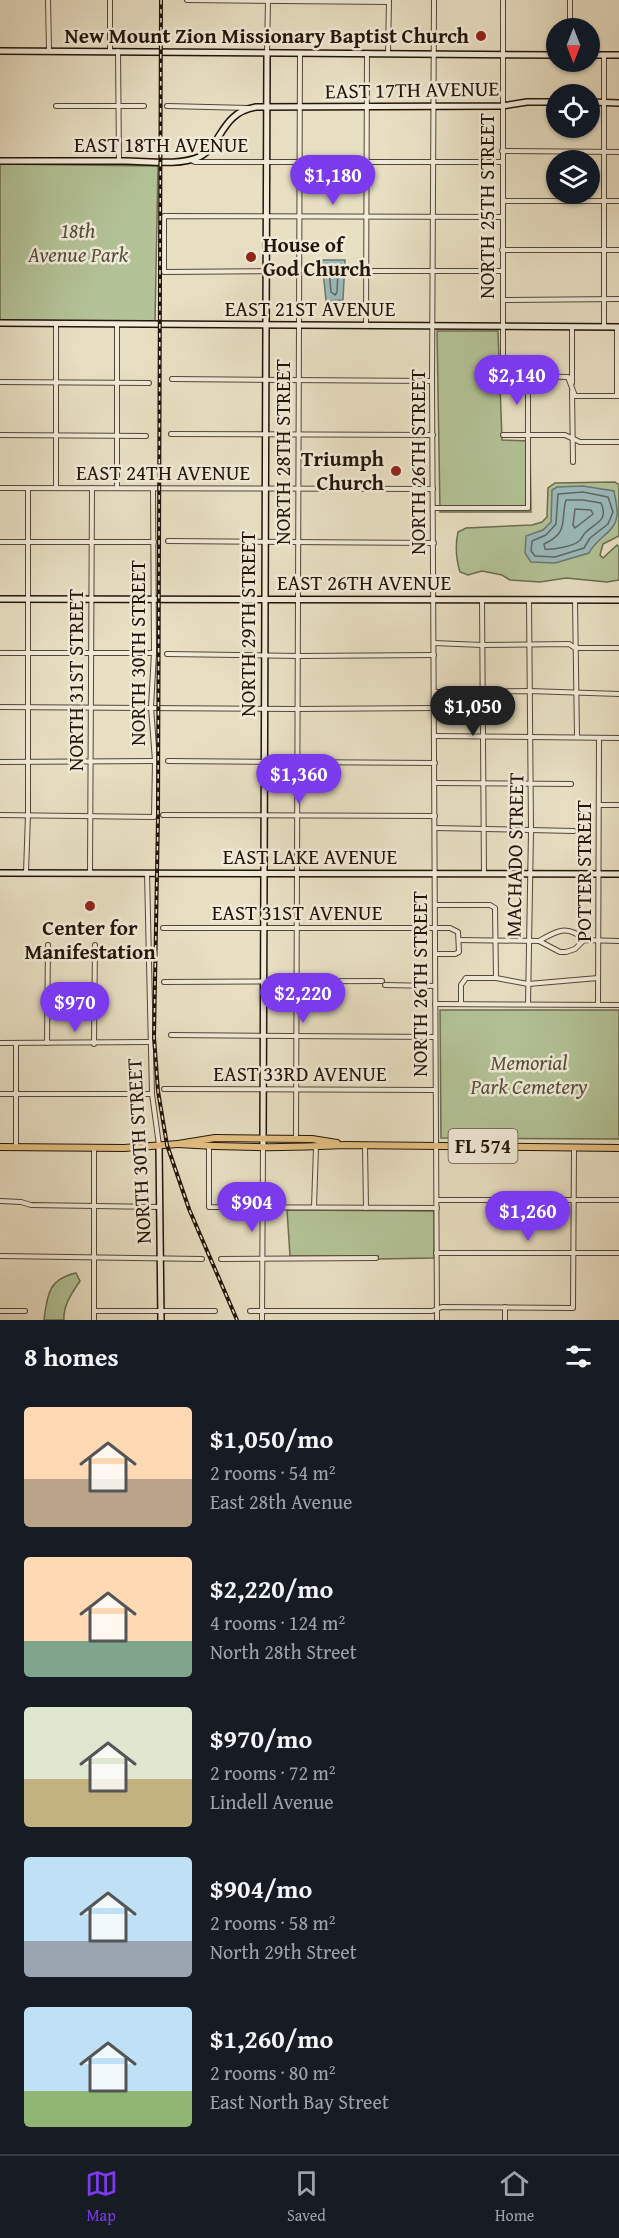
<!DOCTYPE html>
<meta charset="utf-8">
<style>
:root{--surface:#171b24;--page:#20242c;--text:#f1f3f6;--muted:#9ea1a6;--line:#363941;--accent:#7c3aed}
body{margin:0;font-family:"Gentium Book Plus",serif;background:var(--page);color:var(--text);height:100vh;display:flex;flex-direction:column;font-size:22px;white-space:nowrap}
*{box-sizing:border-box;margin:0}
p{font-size:20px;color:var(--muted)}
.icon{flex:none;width:33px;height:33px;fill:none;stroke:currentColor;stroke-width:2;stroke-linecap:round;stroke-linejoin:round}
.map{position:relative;height:1320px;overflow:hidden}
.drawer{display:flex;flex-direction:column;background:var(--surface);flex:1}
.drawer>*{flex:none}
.needle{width:39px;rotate:180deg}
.fabs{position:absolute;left:546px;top:18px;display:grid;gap:12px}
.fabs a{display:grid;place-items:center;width:54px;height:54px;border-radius:50%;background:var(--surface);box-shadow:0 2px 4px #0004;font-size:30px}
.price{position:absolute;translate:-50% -51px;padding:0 14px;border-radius:21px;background:var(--accent);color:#fff;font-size:20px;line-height:39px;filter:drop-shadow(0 2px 3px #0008)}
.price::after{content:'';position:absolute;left:50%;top:36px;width:18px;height:14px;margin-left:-9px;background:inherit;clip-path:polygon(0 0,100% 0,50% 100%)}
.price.current{background:#222;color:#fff}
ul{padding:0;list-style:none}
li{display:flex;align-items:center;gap:18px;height:150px;padding:0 24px}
li span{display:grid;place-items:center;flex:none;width:168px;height:120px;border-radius:6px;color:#555}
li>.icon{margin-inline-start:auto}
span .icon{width:72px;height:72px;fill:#fffc;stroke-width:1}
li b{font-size:26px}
h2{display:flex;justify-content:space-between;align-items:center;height:72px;padding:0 24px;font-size:26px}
.menu{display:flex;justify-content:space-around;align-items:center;height:84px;border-top:2px solid var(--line);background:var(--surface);font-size:16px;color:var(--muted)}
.menu a{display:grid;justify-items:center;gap:3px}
.menu .current{color:var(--accent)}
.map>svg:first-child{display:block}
.green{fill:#b3c397;stroke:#6b6c50;stroke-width:1.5}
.water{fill:#9bbbbd;stroke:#6b7875;stroke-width:1.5}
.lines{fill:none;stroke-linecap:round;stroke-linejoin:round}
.shore{stroke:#5f6863;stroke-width:1.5}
.street-casing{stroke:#544738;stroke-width:6}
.secondary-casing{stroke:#231409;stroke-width:8}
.primary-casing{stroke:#231409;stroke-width:8}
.street{stroke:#f1ebd9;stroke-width:4}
.secondary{stroke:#f1ebd9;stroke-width:5}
.primary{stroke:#e4c082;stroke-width:6}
.rail-casing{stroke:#231409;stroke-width:4}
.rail{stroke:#f1ebd9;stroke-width:1.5;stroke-dasharray:4.5;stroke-linecap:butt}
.poi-dot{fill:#8f2418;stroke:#f1ebd9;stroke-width:2}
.labels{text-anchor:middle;stroke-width:5;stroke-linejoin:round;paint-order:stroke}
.shield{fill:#f1ebd9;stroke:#615447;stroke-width:1.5}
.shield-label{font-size:20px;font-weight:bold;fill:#231409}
.poi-label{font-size:21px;font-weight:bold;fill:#231409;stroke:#f1ebd9;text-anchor:end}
.street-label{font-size:21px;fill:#231409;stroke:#f1ebd9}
.park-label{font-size:21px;font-style:italic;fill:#55513b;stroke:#f1ebd9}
</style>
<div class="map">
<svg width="619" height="1320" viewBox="0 0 619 1320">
<rect width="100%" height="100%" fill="#e9e0c4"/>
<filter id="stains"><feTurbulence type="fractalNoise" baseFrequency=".00333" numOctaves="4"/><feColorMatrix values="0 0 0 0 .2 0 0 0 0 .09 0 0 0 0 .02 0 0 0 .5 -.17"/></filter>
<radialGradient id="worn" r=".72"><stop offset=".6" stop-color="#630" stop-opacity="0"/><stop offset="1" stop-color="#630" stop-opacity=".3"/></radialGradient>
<g class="green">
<polygon points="0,164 158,166 155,322 0,320"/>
<polygon points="437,331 498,331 502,440 530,441 531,512 440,512"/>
<path d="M615 482 619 485V536L603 544 600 555 603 558 617 545 619 547V580L607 582 566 578 540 582 510 580 502 575 482 571 468 575 460 572C456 559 455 546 458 532L466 528 532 525 542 522 547 517 548 488 555 483Z"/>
<polygon points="440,1010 619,1010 619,1139 441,1138"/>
<polygon points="287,1210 434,1211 434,1258 378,1259 378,1256 290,1256"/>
<path d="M76 1273 80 1281C72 1293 63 1305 64 1320H44C47 1296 48 1279 76 1273Z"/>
</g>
<g class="water">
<polygon points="322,260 345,260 343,300 326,301"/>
<path d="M583 486 614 491C615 498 618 508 617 515 616 532 597 537 589 553L555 563 531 562 525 553 526 536 543 530 551 522 552 490 557 487Z"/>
</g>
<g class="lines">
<g class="shore">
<polygon points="332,266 337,266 338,269 337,292 335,295 331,292 329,269"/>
<polygon points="583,492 608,497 613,512 608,524 590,538 584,548 555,557 535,556 531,551 532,541 546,535 556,524 558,494"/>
<path d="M566 500H583L601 503C609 522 595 522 585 533 582 536 582 539 579 541 574 546 553 550 545 549L544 544C570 532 560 520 566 500Z"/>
<polygon points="575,509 591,510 593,514 575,528 573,525"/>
</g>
<defs>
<g id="street">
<polyline points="48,0 49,51"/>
<polyline points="187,0 389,2"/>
<polyline points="434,0 432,381 437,1320"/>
<polyline points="503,0 503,371 505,375 509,376 568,377 575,396 619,396"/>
<polyline points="570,28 570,0"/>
<polyline points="110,51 110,0"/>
<polyline points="118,51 119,161"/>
<polyline points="267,53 268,1"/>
<polyline points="388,53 389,1"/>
<polyline points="604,55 604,327"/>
<polyline points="56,106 144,106"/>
<polyline points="167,106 249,108"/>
<polyline points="502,151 619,152"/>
<polyline points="191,160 195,162 502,162"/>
<polyline points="503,201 619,201"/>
<polyline points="502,250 619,250"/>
<polyline points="299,271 164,272 164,216 502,217"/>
<polyline points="367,271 502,271"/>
<polyline points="503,300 619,299"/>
<polyline points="56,324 56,488"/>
<polyline points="117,324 117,488"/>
<polyline points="366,326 367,53"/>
<polyline points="572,327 572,383"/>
<polyline points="172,379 432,381"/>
<polyline points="0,382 149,383"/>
<polyline points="572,391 573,462"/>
<polyline points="617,396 617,327"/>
<polyline points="171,434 433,435"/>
<polyline points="0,435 146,436"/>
<polyline points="503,435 565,435 580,442 619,442"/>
<polyline points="0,488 433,489"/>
<polyline points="433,508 528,508 528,376"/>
<polyline points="168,541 434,543"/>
<polyline points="0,542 154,542"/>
<polyline points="482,600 484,874"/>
<polyline points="575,600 577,737"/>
<polyline points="434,643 482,645 569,644 575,648 619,648"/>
<polyline points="0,653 154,653"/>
<polyline points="167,654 298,656 434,655"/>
<polyline points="435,692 529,691 619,694"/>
<polyline points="0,707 297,709 435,708"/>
<polyline points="435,736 619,738"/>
<polyline points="168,761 435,763"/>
<polyline points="0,762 155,761"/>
<polyline points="435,783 571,784"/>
<polyline points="600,805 619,805"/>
<polyline points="0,815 154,817 155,761 151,707 154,653 153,489"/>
<polyline points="163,815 435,816"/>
<polyline points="435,828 574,831"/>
<polyline points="26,872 28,815 28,488"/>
<polyline points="90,873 92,488"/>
<polyline points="147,873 152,1094 159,1145"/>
<polyline points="435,905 490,905 495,908 496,978"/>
<polyline points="163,928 450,928 458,932 459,952 455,954 435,954"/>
<polyline points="459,940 539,941 560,952 566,952 575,949 584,940 619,941"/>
<path d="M539 941C556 931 568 924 584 940"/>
<polyline points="164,982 382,981"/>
<polyline points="385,985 435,986"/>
<polyline points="435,1004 619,1005"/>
<polyline points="461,1004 461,985 466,978 496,978 528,984 598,978"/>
<polyline points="528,1004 531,831 529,600"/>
<polyline points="598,1005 599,738"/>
<polyline points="171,1035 435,1037"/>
<polyline points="0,1043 150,1042"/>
<polyline points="47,1043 48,945"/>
<polyline points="94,1044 95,945"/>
<polyline points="164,1089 435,1090"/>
<polyline points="0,1094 152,1094"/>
<polyline points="296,1138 300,53"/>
<polyline points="209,1146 209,1207 437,1208"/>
<polyline points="365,1146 366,1208"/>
<polyline points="16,1147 16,1043"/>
<polyline points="437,1200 619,1200"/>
<polyline points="0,1201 21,1202 31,1205 159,1207"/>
<polyline points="314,1207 316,1147"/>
<polyline points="436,1253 619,1253"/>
<polyline points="0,1256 202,1259"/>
<polyline points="221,1259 376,1258"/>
<polyline points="505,1307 505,1320"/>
<polyline points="0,1311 25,1311"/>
<polyline points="94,1311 215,1311"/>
<polyline points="250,1311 432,1311 442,1307 573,1308 574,1148"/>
<polyline points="94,1320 94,1148"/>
<polyline points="262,1320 263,1147"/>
</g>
<g id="secondary">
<polyline points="0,51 556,55"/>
<polyline points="590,55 619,55"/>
<polyline points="590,102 619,103"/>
<path d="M0 161C42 161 83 161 125 161 148 161 178 166 199 157 223 145 220 113 256 107L502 106 527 102H556"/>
<polyline points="0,323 619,327"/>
<polyline points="0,599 619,600"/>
<polyline points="0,873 619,874"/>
<polyline points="159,1146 161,1320"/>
<polyline points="263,1146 267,53"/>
</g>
<g id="primary">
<path d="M178 1144C234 1148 291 1148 346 1145L619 1148"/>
<polyline points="0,1147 124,1148 178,1144 215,1138 312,1139 337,1143"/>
</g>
</defs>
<use href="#street" class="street-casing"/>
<use href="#secondary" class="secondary-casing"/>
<use href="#primary" class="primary-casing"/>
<use href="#street" class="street"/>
<use href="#secondary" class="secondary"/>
<use href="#primary" class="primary"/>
<defs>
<polyline id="rail" points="161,0 158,818 154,1037 158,1091 167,1145 189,1209 237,1320"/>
</defs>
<use href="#rail" class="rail-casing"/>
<use href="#rail" class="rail"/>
</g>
<g class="poi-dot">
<circle cx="481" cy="36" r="6"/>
<circle cx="251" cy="257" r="6"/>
<circle cx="396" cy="471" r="6"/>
<circle cx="90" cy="906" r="6"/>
</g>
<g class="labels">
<rect class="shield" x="448.5" y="1129" width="69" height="34" rx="4.5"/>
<g class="shield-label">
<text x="483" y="1153">FL 574</text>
</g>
<g class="poi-label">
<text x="469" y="43">New Mount Zion Missionary Baptist Church</text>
<text x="263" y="252" text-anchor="start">House of<tspan x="263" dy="24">God Church</tspan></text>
<text x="384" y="466">Triumph<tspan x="384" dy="24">Church</tspan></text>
<text x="90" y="935" text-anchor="middle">Center for<tspan x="90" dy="24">Manifestation</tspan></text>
</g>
<g class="street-label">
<text transform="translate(412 90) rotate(-1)" y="7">EAST 17TH AVENUE</text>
<text x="161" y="152">EAST 18TH AVENUE</text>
<text transform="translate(487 206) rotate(-90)" y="7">NORTH 25TH STREET</text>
<text x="310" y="316">EAST 21ST AVENUE</text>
<text transform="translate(283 452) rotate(-90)" y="7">NORTH 28TH STREET</text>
<text transform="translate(418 462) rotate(-90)" y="7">NORTH 26TH STREET</text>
<text x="163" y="480">EAST 24TH AVENUE</text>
<text x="364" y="590">EAST 26TH AVENUE</text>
<text transform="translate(248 624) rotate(-90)" y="7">NORTH 29TH STREET</text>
<text transform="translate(138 653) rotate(-90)" y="7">NORTH 30TH STREET</text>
<text transform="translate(76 680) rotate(-90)" y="7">NORTH 31ST STREET</text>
<text transform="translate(515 855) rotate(-89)" y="7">MACHADO STREET</text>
<text x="310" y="864">EAST LAKE AVENUE</text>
<text transform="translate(584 871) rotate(-90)" y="7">POTTER STREET</text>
<text x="297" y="920">EAST 31ST AVENUE</text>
<text transform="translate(420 984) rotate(-90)" y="7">NORTH 26TH STREET</text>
<text x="300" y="1081">EAST 33RD AVENUE</text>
<text transform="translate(139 1151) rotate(-93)" y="7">NORTH 30TH STREET</text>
</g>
<g class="park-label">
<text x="78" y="238">18th<tspan x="78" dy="24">Avenue Park</tspan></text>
<text x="529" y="1070">Memorial<tspan x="529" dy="24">Park Cemetery</tspan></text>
</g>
</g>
<rect width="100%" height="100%" filter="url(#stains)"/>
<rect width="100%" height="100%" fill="url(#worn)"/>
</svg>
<div class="fabs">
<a><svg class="needle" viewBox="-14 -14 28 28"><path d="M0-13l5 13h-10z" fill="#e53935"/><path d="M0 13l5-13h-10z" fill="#9ea1a6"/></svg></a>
<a><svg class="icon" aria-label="locate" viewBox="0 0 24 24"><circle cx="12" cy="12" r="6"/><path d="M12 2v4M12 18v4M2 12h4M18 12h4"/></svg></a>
<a><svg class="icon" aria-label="layers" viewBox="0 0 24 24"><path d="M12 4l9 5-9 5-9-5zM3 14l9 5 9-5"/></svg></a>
</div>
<b class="price" style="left:333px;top:206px">$1,180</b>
<b class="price" style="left:517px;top:406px">$2,140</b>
<b class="price current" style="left:473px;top:737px">$1,050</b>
<b class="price" style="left:299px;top:805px">$1,360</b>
<b class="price" style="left:303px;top:1024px">$2,220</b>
<b class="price" style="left:75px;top:1033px">$970</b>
<b class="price" style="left:252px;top:1233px">$904</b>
<b class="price" style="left:528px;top:1242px">$1,260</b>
</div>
<section class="drawer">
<h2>8 homes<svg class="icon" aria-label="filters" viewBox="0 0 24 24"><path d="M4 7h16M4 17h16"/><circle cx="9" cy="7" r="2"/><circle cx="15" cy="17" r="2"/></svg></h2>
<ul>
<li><span style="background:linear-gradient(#ffd9b3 60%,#b9a48a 0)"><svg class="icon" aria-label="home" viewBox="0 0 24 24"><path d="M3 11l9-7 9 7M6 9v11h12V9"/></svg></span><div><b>$1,050/mo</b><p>2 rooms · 54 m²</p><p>East 28th Avenue</p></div></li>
<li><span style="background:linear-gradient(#ffd9b3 70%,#7fa58c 0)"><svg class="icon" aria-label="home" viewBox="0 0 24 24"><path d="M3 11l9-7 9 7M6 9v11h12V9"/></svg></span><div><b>$2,220/mo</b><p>4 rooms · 124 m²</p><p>North 28th Street</p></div></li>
<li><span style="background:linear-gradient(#dfe7d0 60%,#c2b280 0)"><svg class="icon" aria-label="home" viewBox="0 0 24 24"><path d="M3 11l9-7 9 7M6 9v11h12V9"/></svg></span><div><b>$970/mo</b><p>2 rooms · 72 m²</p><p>Lindell Avenue</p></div></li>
<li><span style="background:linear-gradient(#bfe0f5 70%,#9aa5b1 0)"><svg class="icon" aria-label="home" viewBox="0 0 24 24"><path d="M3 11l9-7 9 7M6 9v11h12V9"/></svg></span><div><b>$904/mo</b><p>2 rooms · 58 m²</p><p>North 29th Street</p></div></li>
<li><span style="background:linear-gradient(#bfe0f5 70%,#8fb573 0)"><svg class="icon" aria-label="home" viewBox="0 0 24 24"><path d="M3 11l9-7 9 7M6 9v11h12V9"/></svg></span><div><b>$1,260/mo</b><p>2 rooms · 80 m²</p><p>East North Bay Street</p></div></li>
</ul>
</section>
<nav class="menu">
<a class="current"><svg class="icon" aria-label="map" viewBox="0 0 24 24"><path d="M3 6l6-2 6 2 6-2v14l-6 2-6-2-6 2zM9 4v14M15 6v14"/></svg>Map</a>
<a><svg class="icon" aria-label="saved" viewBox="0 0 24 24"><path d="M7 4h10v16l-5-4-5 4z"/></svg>Saved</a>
<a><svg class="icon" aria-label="home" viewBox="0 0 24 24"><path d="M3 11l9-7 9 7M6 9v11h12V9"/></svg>Home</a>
</nav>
